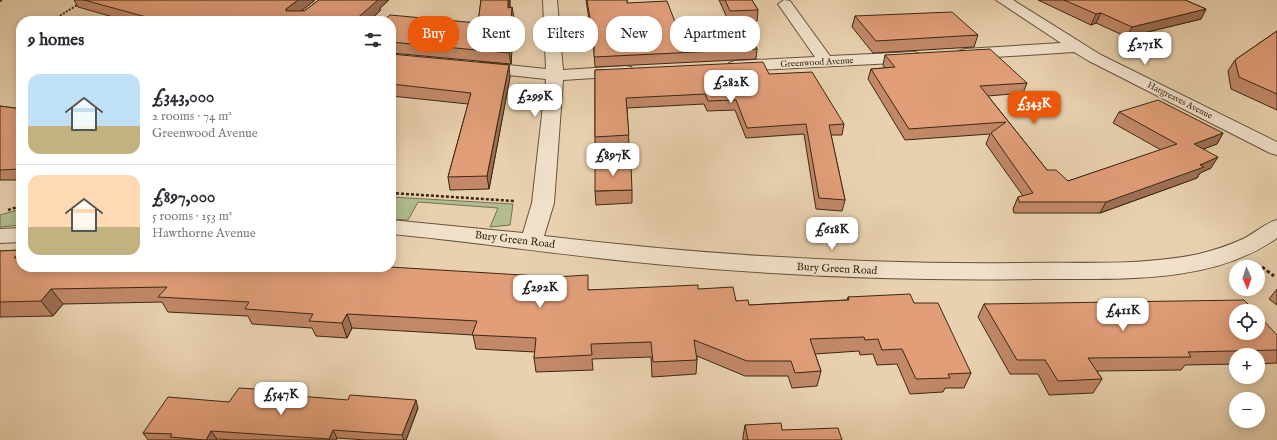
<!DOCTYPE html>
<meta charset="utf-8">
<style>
:root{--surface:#fff;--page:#f2f2f3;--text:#2b2b33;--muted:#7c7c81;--line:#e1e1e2;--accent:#ea580c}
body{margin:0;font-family:"IM FELL English",serif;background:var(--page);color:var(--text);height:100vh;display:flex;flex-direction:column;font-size:15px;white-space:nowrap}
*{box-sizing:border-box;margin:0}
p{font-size:13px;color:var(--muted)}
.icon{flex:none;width:22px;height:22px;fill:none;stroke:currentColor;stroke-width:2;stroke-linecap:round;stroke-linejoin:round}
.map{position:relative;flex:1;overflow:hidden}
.sheet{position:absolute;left:16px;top:16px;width:380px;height:256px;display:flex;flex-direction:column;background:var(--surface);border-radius:16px;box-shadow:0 2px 10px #0003}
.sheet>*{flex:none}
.guide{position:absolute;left:408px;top:16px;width:380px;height:36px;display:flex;gap:8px}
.needle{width:26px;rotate:177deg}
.controls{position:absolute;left:1229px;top:260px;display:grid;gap:8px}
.controls a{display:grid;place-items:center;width:36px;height:36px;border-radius:50%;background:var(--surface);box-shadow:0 2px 10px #0003;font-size:20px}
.price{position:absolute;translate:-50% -34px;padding:0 9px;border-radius:8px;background:#fff;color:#222;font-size:13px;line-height:26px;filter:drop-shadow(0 1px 2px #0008)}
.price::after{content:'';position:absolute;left:50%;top:24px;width:12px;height:9px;margin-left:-6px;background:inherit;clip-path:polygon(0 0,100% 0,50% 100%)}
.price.active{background:var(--accent);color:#fff}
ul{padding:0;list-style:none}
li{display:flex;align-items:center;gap:12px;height:100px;padding:0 12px}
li+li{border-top:1px solid var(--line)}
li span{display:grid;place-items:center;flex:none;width:112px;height:80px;border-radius:12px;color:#555}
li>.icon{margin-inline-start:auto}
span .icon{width:48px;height:48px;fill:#fffc;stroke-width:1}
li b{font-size:17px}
h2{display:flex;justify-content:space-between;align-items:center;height:48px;padding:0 12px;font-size:17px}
.tag{padding:0 14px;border-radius:16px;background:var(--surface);box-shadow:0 2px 10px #0003;font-size:14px;line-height:36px}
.tag.active{background:var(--accent);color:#fff}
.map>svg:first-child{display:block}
.green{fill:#b1bd8f;stroke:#767251}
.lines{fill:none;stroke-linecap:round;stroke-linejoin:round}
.minor-casing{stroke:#66523a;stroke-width:2}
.path-far2{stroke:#3a2813;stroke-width:2;stroke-dasharray:2 1.5;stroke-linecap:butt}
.path-far1{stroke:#3a2813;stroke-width:2.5;stroke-dasharray:3 2;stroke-linecap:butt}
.path{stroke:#3a2813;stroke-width:3;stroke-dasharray:3.5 2.5;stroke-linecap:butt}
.minor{fill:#f1e1cb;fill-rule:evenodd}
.wall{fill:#c28868;stroke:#3a2813}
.shaded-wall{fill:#9e6f55;stroke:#3a2813}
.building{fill:#e19e79;stroke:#3a2813}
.labels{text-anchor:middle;stroke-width:3.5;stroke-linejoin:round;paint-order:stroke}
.far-street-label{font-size:9px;fill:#3a2813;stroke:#f1e1cb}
.street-label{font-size:11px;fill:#3a2813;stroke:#f1e1cb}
</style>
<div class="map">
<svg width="1277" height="440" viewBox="0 0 1277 440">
<rect width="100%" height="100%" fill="#e9d1af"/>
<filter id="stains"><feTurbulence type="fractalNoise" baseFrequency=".005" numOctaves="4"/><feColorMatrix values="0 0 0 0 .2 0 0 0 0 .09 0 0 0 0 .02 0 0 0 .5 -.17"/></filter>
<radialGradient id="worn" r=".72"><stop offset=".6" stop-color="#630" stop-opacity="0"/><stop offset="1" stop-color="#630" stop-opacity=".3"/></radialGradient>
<g class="green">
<polygon points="391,197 513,204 510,225 490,227 498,208 418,202 408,220 391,219"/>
<polygon points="21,209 21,225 0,227 0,215"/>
</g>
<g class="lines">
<defs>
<g id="minor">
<path d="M543 0H557L563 70 625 66 631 67 633 71 631 75 625 76 563 80 554 203 544 236C703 255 864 265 1024 263 1082 262 1142 266 1199 254 1215 250 1230 245 1245 238 1256 232 1265 223 1277 220V238C1209 286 1116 278 1037 279 910 281 782 276 655 264 567 256 479 242 391 234V220L523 233 532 203 546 79 480 72 474 70 472 67 474 64 480 62 546 69Z"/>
<polygon points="784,0 790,1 830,56 914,52 920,54 922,57 920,60 914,62 735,71 729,69 727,66 729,63 735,61 815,57 778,4"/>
<polygon points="996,0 1013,0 1101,55 1277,142 1277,155 1270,153 1089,61 1074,52 965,59 959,57 957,54 959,51 965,49 1061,43"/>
<polygon points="21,228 21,242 0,243 0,229"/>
</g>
</defs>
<use href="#minor" class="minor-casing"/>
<g class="path-far2">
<polyline points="0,1 3,0"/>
<polyline points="51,21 79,4"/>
</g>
<g class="path-far1">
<polyline points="391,193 514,201"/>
<polyline points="8,210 21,206"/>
</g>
<polyline class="path" points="1262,267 1274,276"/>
<use href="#minor" class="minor"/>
</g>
<g class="wall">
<polygon points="74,0 315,0 301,11 304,11 319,0 389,0 380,8 380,11 369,21 127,21 78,7"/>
<polygon points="481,0 510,0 510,8 514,18 511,64 391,53 391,21 478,23"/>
<polygon points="586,0 627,0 627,3 675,22 728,20 719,0 752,0 758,10 757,21 743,22 757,49 756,59 595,67 594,51 587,7"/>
<polygon points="1038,0 1185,0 1206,9 1201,19 1127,37 1096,23 1091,25"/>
<polygon points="855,16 978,35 974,47 873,53 852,27"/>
<polygon points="1277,31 1277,110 1231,89 1228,71 1235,60"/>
<polygon points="391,54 510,77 489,189 450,190 448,177 468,104 391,96"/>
<polygon points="885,55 1027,83 1023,93 988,96 1047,170 1068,181 1161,150 1113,123 1119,112 1223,133 1217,144 1203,149 1211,168 1200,173 1197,178 1100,213 1014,213 1013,209 1018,197 1023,196 986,144 990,134 905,140 868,79 871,69 885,68 883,65"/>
<polygon points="595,70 769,74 844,124 842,135 831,135 845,200 842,211 816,209 804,134 746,138 735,110 707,111 704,104 627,108 629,145 595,147"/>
<polygon points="0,106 21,109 21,180 0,180"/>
<polygon points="632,190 632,203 596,205 595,191"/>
<polygon points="21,250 21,267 589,290 698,289 749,305 847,300 848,297 914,303 971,373 964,388 945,388 943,392 910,394 897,364 877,365 873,354 860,355 859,351 815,354 821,371 817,386 792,388 788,376 745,376 697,356 697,360 696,374 652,377 651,357 592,359 593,370 536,372 534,358 535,352 476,349 473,335 352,328 347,338 316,336 312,328 252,324 248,316 168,312 162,302 63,304 53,316 0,317 0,251"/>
<polygon points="1277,289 1277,305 1269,299"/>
<polygon points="984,304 1277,335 1277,363 1258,364 1258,355 1236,355 1236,364 1185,365 1181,370 1097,371 1102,379 1093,393 1049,395 1038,374 1010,374 978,317"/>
<polygon points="271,390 274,394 418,408 406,440 366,440 337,438 336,440 234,440 217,439 216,440 148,440 143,433 229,402"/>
<polygon points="745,425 782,430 842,440 743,440 743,437"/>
</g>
<g class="shaded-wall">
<polygon points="298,0 315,0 290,20 286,11 286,9"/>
<polygon points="374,0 389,0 380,8 380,11 369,21 354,21"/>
<polygon points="508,0 510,0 509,18 508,8"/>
<polygon points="512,7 514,18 511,64 509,53"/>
<polygon points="1206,9 1201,19 1127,37 1132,27"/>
<polygon points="1101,13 1096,23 1091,25 1096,14"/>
<polygon points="509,65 510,77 489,189 487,176"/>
<polygon points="1223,133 1217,144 1187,155 1194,144"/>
<polygon points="1218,157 1211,168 1200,173 1197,178 1100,213 1106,202 1200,165"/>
<polygon points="21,250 21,267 14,258"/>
<polygon points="51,289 63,304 53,316 41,301"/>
<polygon points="347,314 352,328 347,338 342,323"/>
<polygon points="271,390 276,397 269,394"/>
<polygon points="416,400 418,408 406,440 404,440 402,435"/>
<polygon points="333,430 337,438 336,440 329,440 329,439"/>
<polygon points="211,431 217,439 216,440 206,440"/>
</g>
<g class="building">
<polygon points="84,0 298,0 286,9 286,11 304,11 319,0 378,0 354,21 161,21"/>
<polygon points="481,0 508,0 508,8 512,7 509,53 391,42 391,21 383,21 390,15 478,23"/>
<polygon points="587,0 627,0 627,3 667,1 675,22 742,20 757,49 594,57 594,43"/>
<polygon points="725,0 752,0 758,10 730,11"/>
<polygon points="1064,0 1185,0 1206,9 1132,27 1101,13 1096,14"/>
<polygon points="952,12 978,35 876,41 855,16"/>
<polygon points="1277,31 1277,94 1239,77 1235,60"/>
<polygon points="990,49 1027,83 980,86 1047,170 1056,170 1068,181 1177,144 1119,112 1158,100 1223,133 1194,144 1218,157 1200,165 1204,167 1106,202 1019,202 1018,197 1033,193 991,133 1006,122 909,129 871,69 895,67 885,55"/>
<polygon points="391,54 509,65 487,176 448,177 471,93 391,84"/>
<polygon points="763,62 769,74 812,72 844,124 829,125 845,200 819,198 806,124 747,128 736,100 708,101 705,94 626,98 629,135 595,137 595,70"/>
<polygon points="0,106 21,109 21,169 0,170"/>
<polygon points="595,163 631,165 632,190 595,191"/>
<polygon points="21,250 14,258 21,258 21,267 390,267 555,277 588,275 588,290 698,285 698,289 733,287 736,301 748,300 749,305 849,300 848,297 910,294 914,303 938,303 971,373 948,374 950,378 916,379 902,349 882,350 878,339 865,340 864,337 810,339 821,371 795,373 791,361 747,361 694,340 697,360 653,362 651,342 591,344 592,355 534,358 536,338 472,335 477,321 347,314 342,323 309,321 313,314 245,309 249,302 158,297 167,287 51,289 41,301 0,302 0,251"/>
<polygon points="1244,300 1255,311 1236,311 1236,333 1258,333 1258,315 1277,335 1277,350 1188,352 1191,357 1088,358 1102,379 1058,381 1045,360 1017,360 984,304"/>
<polygon points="239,388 271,390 269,394 311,397 348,400 350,395 416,400 402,435 333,430 329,439 211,431 206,440 170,437 172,434 143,433 168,397 229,402"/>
<polygon points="781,423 782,430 838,428 842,440 748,440 745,425"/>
</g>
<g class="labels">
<g class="far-street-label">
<text transform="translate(817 62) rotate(-3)" y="3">Greenwood Avenue</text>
<text transform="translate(1180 100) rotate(27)" y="3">Hargreaves Avenue</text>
</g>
<g class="street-label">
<text transform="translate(515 239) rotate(7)" y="4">Bury Green Road</text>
<text transform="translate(837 268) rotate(3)" y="4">Bury Green Road</text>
</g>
</g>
<rect width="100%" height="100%" filter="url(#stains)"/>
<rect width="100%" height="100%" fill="url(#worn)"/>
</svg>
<div class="controls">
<a><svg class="needle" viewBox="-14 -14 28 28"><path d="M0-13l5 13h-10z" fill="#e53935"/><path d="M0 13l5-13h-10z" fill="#7c7c81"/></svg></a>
<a><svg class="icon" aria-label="locate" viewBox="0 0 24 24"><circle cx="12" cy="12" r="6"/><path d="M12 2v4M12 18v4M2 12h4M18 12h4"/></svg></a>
<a>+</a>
<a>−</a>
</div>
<b class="price" style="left:1145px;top:66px">£271K</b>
<b class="price" style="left:731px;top:104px">£282K</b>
<b class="price" style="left:535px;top:118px">£299K</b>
<b class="price active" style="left:1034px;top:125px">£343K</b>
<b class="price" style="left:613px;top:177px">£897K</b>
<b class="price" style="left:832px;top:251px">£618K</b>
<b class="price" style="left:540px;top:309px">£292K</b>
<b class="price" style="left:1123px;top:332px">£411K</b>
<b class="price" style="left:281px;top:416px">£547K</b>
<div class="guide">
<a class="tag active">Buy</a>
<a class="tag">Rent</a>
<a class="tag">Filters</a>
<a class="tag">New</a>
<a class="tag">Apartment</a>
</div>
<section class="sheet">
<h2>9 homes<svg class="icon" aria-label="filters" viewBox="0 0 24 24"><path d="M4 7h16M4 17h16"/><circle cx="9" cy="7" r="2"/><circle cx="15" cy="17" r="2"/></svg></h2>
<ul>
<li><span style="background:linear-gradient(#bfe0f5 65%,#c2b280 0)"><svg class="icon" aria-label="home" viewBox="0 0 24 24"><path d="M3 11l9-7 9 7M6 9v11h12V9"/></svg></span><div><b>£343,000</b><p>2 rooms · 74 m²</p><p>Greenwood Avenue</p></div></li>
<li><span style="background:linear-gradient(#ffd9b3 65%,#c2b280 0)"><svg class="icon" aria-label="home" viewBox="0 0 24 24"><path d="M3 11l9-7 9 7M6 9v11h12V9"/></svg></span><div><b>£897,000</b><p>5 rooms · 153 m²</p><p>Hawthorne Avenue</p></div></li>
</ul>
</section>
</div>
